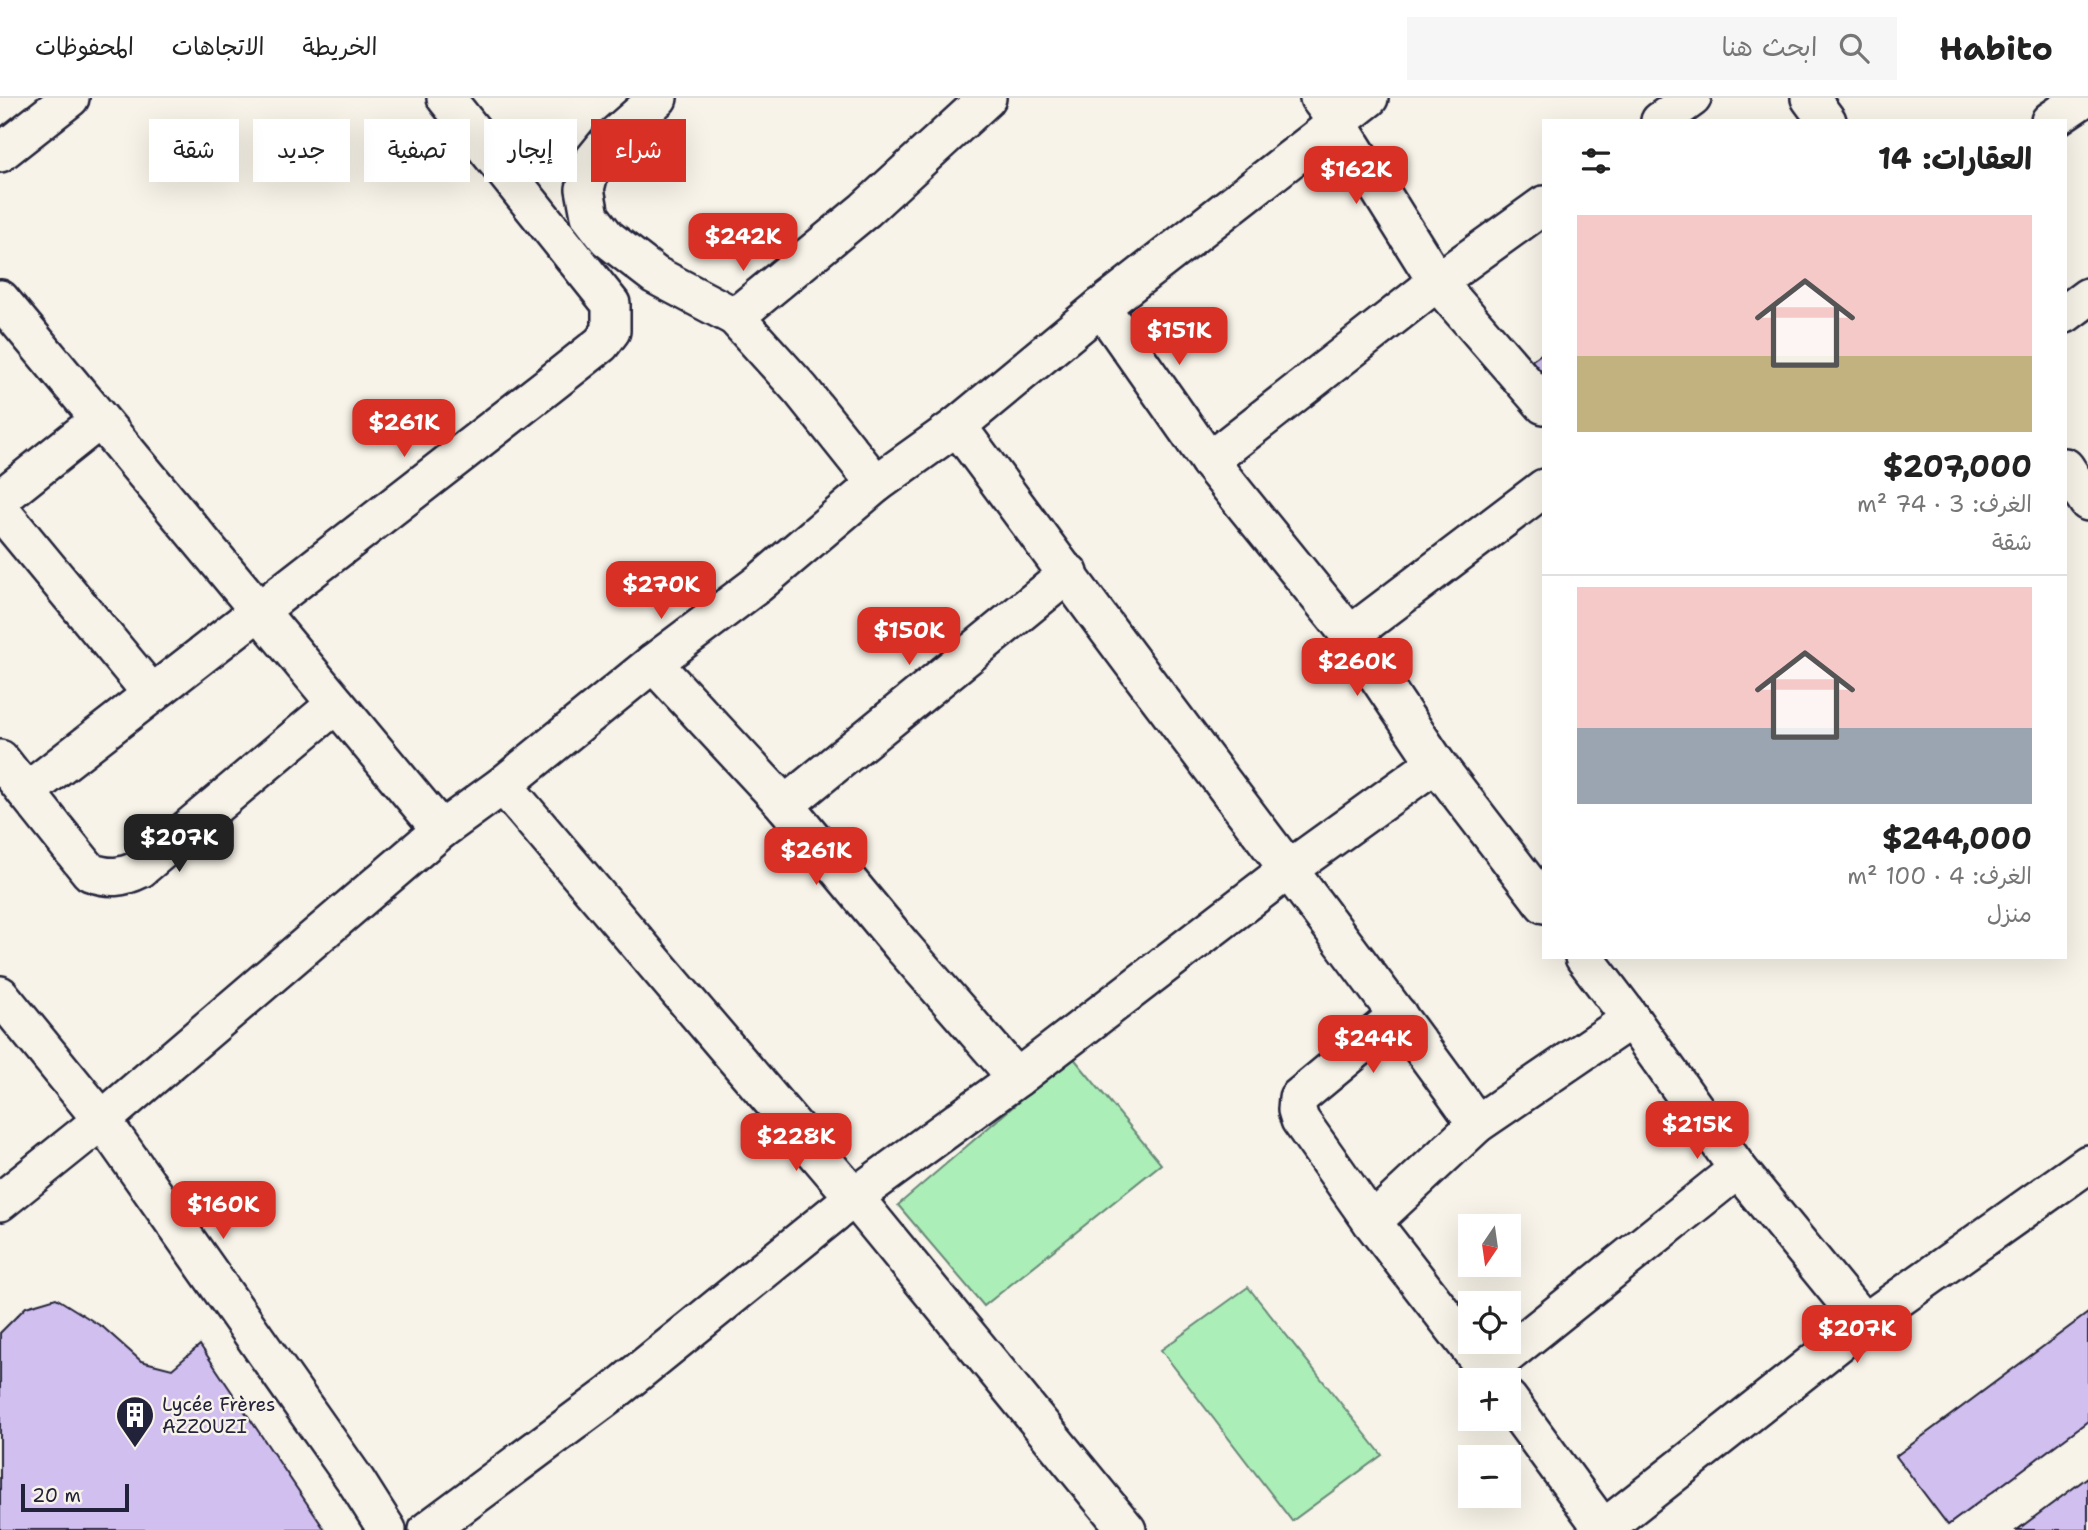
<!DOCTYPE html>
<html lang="ar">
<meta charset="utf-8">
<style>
:root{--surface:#fff;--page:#f6f6f6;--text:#222;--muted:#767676;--line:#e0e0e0;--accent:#d93025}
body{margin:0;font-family:"Shantell Sans","Playpen Sans Arabic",sans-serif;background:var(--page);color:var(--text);direction:rtl;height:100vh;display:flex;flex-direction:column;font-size:26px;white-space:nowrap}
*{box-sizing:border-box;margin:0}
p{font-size:23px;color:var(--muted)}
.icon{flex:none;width:38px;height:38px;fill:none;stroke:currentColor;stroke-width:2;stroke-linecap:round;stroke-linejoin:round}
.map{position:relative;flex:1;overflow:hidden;direction:ltr}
.details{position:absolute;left:1542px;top:21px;width:525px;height:840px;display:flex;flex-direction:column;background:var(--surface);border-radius:0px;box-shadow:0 7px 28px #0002;direction:rtl}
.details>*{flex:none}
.banner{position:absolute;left:21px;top:21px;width:665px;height:63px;direction:rtl;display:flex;gap:14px}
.needle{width:46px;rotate:193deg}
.controls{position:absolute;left:1458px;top:1116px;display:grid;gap:14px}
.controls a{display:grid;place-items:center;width:63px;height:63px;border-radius:0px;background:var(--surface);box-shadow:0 7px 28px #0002;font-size:35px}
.scale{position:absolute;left:21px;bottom:18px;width:108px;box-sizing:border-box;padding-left:7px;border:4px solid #22223b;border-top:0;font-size:19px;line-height:24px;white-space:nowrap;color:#22223b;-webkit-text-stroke:5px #f7f3e8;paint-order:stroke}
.price{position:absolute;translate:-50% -60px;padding:0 16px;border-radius:14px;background:var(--accent);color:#fff;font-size:23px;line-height:46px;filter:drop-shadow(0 2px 4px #0008)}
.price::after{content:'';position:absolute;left:50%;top:42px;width:21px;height:16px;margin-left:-10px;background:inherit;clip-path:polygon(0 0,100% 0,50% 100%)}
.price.on{background:#222;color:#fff}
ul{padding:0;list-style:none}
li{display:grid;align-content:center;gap:14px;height:371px;padding:0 35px}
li+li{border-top:2px solid var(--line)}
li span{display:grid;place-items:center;height:217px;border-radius:0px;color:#555}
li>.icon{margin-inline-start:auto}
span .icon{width:126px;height:126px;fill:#fffc;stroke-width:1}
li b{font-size:30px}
h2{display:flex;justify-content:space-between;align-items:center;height:84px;padding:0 35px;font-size:30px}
.chip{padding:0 24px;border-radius:0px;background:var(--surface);box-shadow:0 7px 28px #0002;font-size:24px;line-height:63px}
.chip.on{background:var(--accent);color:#fff}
header{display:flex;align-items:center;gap:42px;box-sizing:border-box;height:98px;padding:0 35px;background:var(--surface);border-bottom:2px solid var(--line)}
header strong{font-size:33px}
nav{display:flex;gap:38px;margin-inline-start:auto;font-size:24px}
.search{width:490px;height:63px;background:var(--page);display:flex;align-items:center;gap:18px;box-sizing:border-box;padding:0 24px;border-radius:0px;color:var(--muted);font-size:26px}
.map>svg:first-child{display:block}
.green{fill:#aceeb7;stroke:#678879;stroke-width:2}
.building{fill:#d1bff0;stroke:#22223b;stroke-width:2}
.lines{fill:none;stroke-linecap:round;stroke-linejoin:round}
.minor-casing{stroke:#22223b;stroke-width:42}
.minor{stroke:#f7f3e8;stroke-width:37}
.labels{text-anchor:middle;stroke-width:5;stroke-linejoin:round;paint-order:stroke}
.poi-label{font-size:19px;fill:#22223b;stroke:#f7f3e8;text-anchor:start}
</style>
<header>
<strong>Habito</strong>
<div class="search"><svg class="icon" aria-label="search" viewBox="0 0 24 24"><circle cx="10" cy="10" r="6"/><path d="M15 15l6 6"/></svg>ابحث هنا</div>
<nav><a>الخريطة</a><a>الاتجاهات</a><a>المحفوظات</a></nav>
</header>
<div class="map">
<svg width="2088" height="1432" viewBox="0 0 2088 1432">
<rect width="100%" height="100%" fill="#f7f3e8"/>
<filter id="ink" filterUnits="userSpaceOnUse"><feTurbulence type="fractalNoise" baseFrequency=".0143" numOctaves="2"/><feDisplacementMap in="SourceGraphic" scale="14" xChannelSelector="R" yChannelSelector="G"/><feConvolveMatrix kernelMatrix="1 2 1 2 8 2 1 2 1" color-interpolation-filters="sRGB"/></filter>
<g filter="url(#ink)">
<g class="green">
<polygon points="1072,958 1161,1066 984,1208 898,1107"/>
<polygon points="1248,1189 1382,1357 1292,1423 1161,1252"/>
</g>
<g class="building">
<polygon points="1544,254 1544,279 1531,263"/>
<polygon points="56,1200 104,1230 141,1263 172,1271 200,1247 325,1432 0,1432 0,1235 26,1209"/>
<polygon points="2088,1215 2088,1323 1948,1427 1896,1358"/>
<polygon points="2088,1379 2088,1432 2017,1432"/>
</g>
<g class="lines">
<defs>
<g id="minor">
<polyline points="658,0 609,43 592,64 585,91 590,118 607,140 655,177 735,219"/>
<polyline points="1319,0 1337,24 1437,184 1544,307"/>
<polyline points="1810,0 1827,23"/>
<polyline points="1660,23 1692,0"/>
<polyline points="2050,23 2084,0"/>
<polyline points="0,55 70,0"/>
<polyline points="0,201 441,732"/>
<polyline points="1101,209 1209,363 1350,537 1436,665 1544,806"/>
<polyline points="2065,216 2088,199"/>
<path d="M957 328C1027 421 1095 516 1166 609 1270 748 1376 885 1477 1026"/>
<polyline points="1209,363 1437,184 1544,107"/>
<polyline points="2065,369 2088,404"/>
<polyline points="876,386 801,292 735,219 865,112 987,0"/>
<polyline points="0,401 99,322"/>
<polyline points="0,412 152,596"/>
<polyline points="1350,537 1544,390"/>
<polyline points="653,565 785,707 902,848 1017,980"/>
<polyline points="0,661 26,694 548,288 601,246 611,233 611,206 446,0"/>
<polyline points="503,687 854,1099 1127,1432"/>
<path d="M26 694 90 774C109 781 122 780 140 771L336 606"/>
<polyline points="785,707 1069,475"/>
<polyline points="1584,859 1631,921 1738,1071 1864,1225"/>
<polyline points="0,897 102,1022 356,1383 387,1432"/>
<polyline points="1398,917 1298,1000 1297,1012 1300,1022 1372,1124 1495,1283"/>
<polyline points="0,1104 102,1022 441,732 503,687 653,565 758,486 876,386 957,328 1101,209 1369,0"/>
<polyline points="1372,1124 1477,1026 1631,921"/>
<polyline points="1488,1272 1738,1071"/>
<polyline points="1508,1301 1604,1432"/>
<polyline points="428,1432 611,1296 854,1099 1017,980 1289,771 1436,665"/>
<polyline points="1602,1432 1864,1225 2088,1066"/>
</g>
</defs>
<use href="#minor" class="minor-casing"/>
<use href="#minor" class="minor"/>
</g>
</g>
<defs>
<symbol id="building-pin" viewBox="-11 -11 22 30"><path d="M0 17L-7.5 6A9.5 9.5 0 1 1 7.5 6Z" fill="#22223b" stroke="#f7f3e8"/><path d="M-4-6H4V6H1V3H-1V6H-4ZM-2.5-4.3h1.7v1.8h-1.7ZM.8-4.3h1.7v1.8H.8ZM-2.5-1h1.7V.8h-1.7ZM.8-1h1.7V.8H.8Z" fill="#fff"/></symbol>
</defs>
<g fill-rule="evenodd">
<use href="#building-pin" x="113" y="1295" width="44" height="60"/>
</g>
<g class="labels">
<g class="poi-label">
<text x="162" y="1313">Lycée Frères<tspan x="162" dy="22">AZZOUZI</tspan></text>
</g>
</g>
</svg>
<div class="controls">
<a><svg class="needle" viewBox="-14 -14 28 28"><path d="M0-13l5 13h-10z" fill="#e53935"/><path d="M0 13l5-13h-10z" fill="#767676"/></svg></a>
<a><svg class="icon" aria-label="locate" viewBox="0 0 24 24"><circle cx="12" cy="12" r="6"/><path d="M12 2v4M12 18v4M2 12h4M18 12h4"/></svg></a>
<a>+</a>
<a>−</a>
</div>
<div class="scale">20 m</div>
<b class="price" style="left:1356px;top:108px">$162K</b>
<b class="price" style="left:743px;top:175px">$242K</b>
<b class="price" style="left:1179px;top:269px">$151K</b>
<b class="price" style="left:404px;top:361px">$261K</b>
<b class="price" style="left:661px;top:523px">$270K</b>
<b class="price" style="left:909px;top:569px">$150K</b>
<b class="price" style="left:1357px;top:600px">$260K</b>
<b class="price on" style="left:179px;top:776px">$207K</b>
<b class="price" style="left:816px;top:789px">$261K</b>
<b class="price" style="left:1373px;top:977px">$244K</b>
<b class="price" style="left:1697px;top:1063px">$215K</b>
<b class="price" style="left:796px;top:1075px">$228K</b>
<b class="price" style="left:223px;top:1143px">$160K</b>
<b class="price" style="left:1857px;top:1267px">$207K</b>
<div class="banner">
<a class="chip on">شراء</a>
<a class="chip">إيجار</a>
<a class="chip">تصفية</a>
<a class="chip">جديد</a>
<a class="chip">شقة</a>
</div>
<section class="details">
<h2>العقارات: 14<svg class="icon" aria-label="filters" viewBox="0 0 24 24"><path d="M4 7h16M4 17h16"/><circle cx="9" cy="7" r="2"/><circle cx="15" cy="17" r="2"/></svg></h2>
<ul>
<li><span style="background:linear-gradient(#f6c9c9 65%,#c2b280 0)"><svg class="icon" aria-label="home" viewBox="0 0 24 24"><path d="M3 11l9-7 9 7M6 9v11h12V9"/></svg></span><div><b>$207,000</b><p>الغرف: 3 · 74 m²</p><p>شقة</p></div></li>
<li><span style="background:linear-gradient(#f6c9c9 65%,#9aa5b1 0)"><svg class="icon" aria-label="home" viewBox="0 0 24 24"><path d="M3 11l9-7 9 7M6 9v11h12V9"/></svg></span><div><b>$244,000</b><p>الغرف: 4 · 100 m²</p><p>منزل</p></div></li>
</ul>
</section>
</div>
